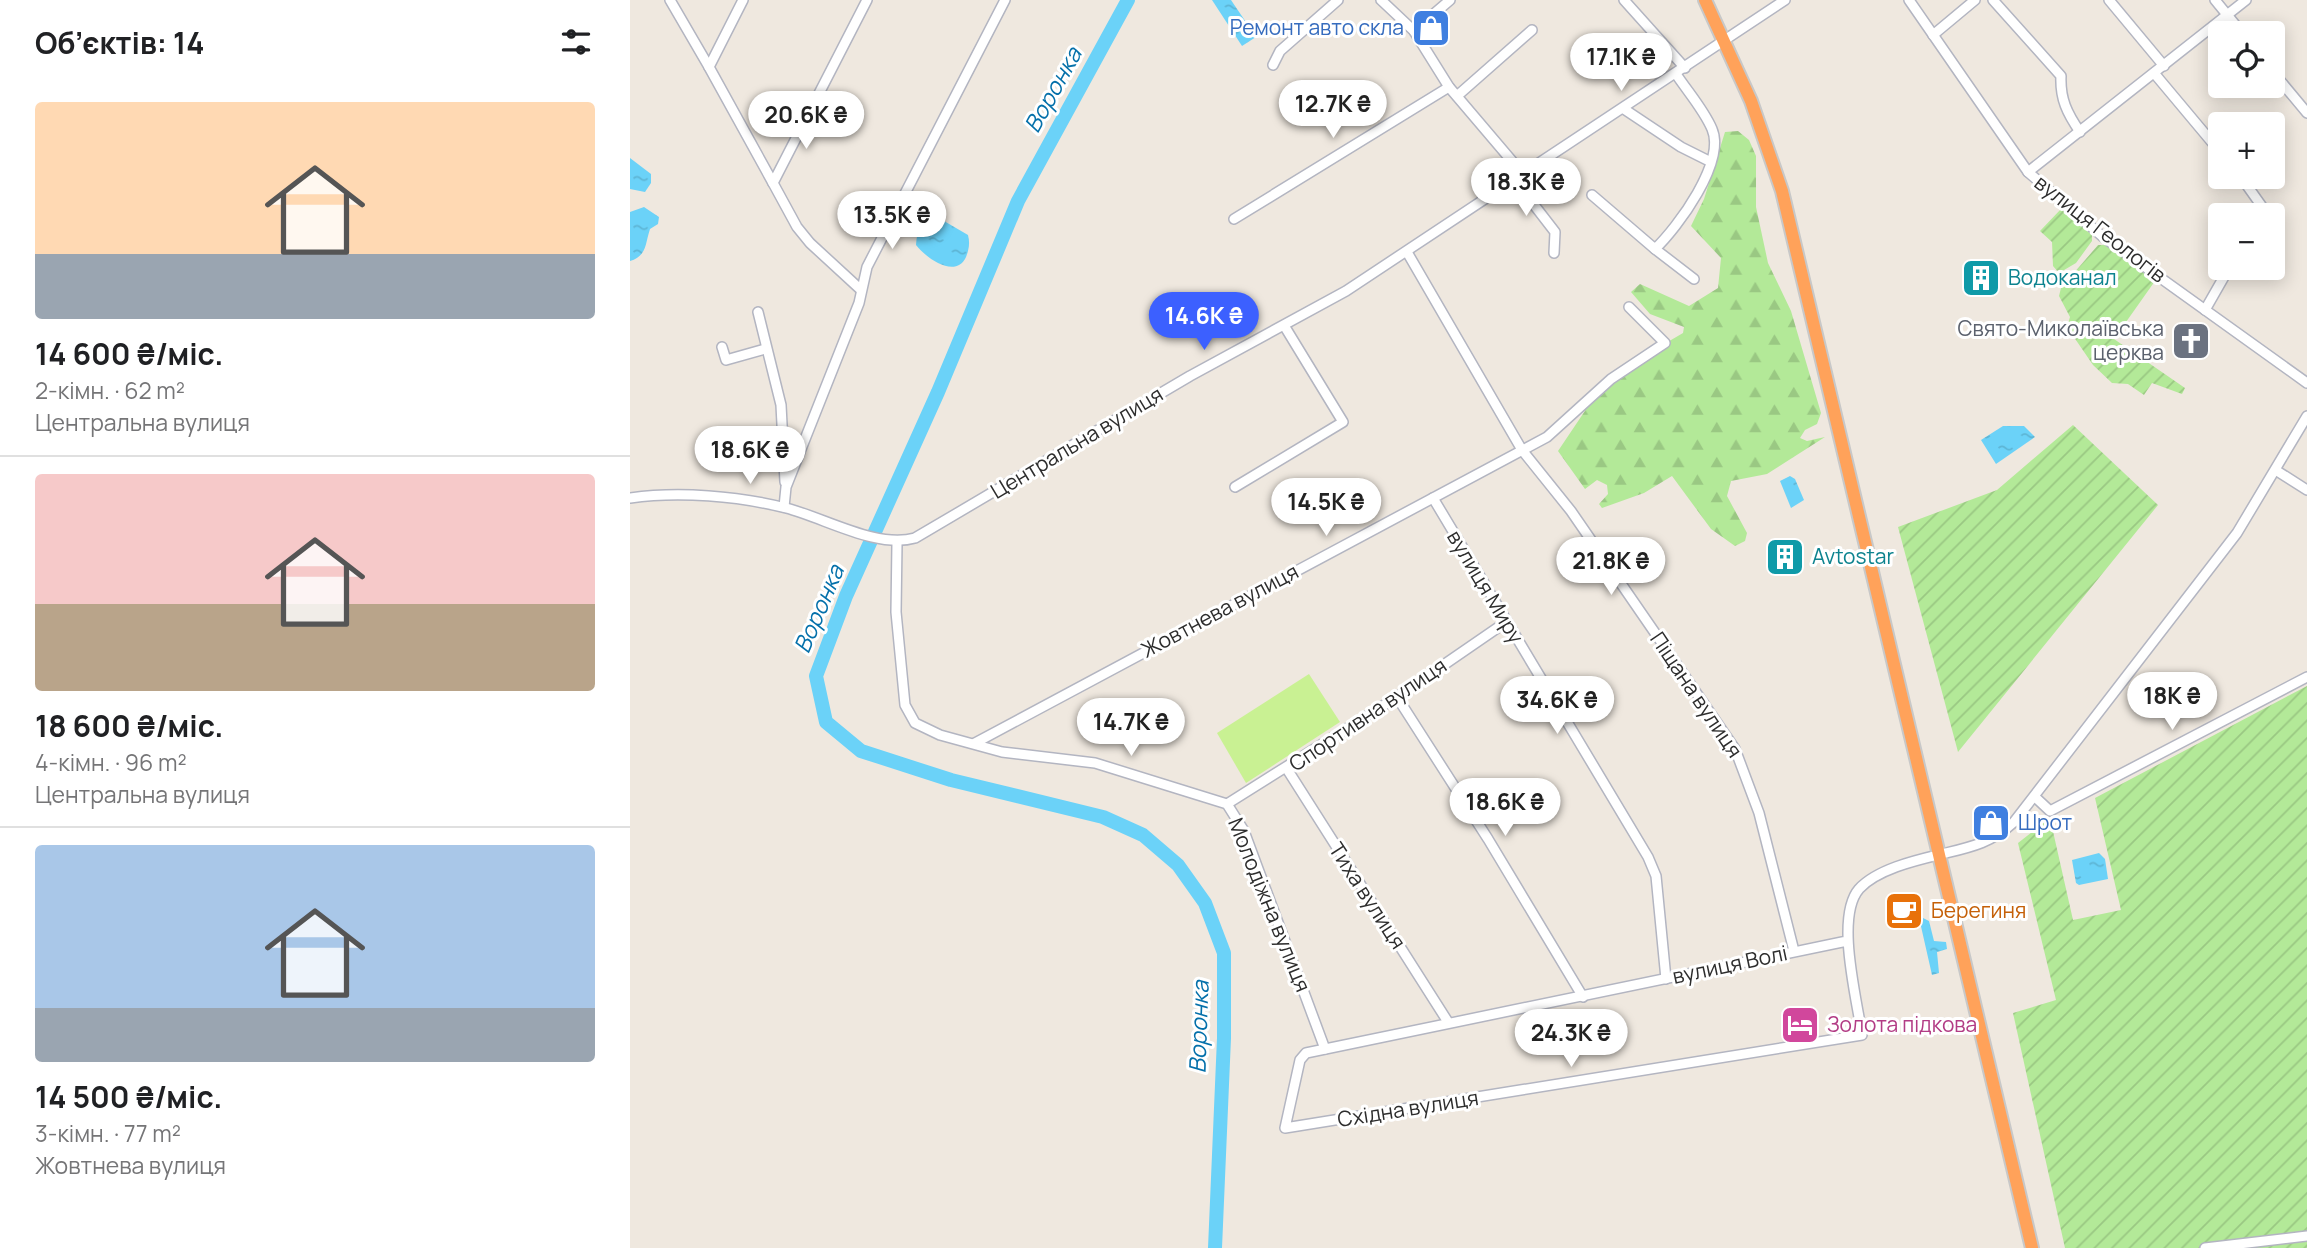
<!DOCTYPE html>
<html lang="uk">
<meta charset="utf-8">
<style>
:root{--surface:#fff;--page:#f2f2f2;--text:#202124;--muted:#757577;--line:#e0e0e0;--accent:#3c60ff}
body{margin:0;font-family:Manrope,sans-serif;background:var(--page);color:var(--text);height:100vh;display:flex;flex-direction:column;font-size:26px;white-space:nowrap}
*{box-sizing:border-box;margin:0}
p{font-size:23px;color:var(--muted)}
.icon{flex:none;width:38px;height:38px;fill:none;stroke:currentColor;stroke-width:2;stroke-linecap:round;stroke-linejoin:round}
.map{position:relative;flex:1;overflow:hidden}
.drawer{display:flex;flex-direction:column;background:var(--surface);width:630px}
.drawer>*{flex:none}
.fabs{position:absolute;left:1578px;top:21px;display:grid;gap:14px}
.fabs a{display:grid;place-items:center;width:77px;height:77px;border-radius:7px;background:var(--surface);box-shadow:0 4px 18px #0003;font-size:35px}
.price{position:absolute;translate:-50% -60px;padding:0 16px;border-radius:24px;background:#fff;color:#222;font-size:23px;line-height:46px;filter:drop-shadow(0 2px 4px #0008)}
.price::after{content:'';position:absolute;left:50%;top:42px;width:21px;height:16px;margin-left:-10px;background:inherit;clip-path:polygon(0 0,100% 0,50% 100%)}
.price.current{background:var(--accent);color:#fff}
ul{padding:0;list-style:none}
li{display:grid;align-content:center;gap:14px;height:371px;padding:0 35px}
li+li{border-top:2px solid var(--line)}
li span{display:grid;place-items:center;height:217px;border-radius:7px;color:#555}
li>.icon{margin-inline-start:auto}
span .icon{width:126px;height:126px;fill:#fffc;stroke-width:1}
li b{font-size:30px}
h2{display:flex;justify-content:space-between;align-items:center;height:84px;padding:0 35px;font-size:30px}
main{display:flex;flex:1;min-height:0}
.map>svg:first-child{display:block}
.forest{fill:url(#forest-firs)}
.garden{fill:url(#garden-furrows)}
.pitch{fill:#c9f193}
.water{fill:url(#water-ripples)}
.lines{fill:none;stroke-linecap:round;stroke-linejoin:round}
.river{stroke:#6bd2f8;stroke-width:14}
.minor-casing{stroke:#b3b5c1;stroke-width:12}
.highway-casing{stroke:#c8c8c8;stroke-width:16}
.minor{stroke:#fff;stroke-width:9}
.highway{stroke:#ffa25a;stroke-width:12}
.labels{text-anchor:middle;stroke-width:6;stroke-linejoin:round;paint-order:stroke}
.shop-label{font-size:21px;fill:#366cbe;stroke:#fff;text-anchor:end}
.street-label{font-size:21px;fill:#2d2d2d;stroke:#fff}
.culture-label{font-size:21px;fill:#0d838f;stroke:#fff;text-anchor:start}
.worship-label{font-size:21px;fill:#5b616d;stroke:#fff;text-anchor:end}
.food-label{font-size:21px;fill:#c56008;stroke:#fff;text-anchor:start}
.hotel-label{font-size:21px;fill:#b23c85;stroke:#fff;text-anchor:start}
.water-label{font-size:23px;font-style:italic;fill:#0470aa;stroke:#fff}
</style>
<main>
<section class="drawer">
<h2>Об’єктів: 14<svg class="icon" aria-label="filters" viewBox="0 0 24 24"><path d="M4 7h16M4 17h16"/><circle cx="9" cy="7" r="2"/><circle cx="15" cy="17" r="2"/></svg></h2>
<ul>
<li><span style="background:linear-gradient(#ffd9b3 70%,#9aa5b1 0)"><svg class="icon" aria-label="home" viewBox="0 0 24 24"><path d="M3 11l9-7 9 7M6 9v11h12V9"/></svg></span><div><b>14 600 ₴/міс.</b><p>2-кімн. · 62 m²</p><p>Центральна вулиця</p></div></li>
<li><span style="background:linear-gradient(#f6c9c9 60%,#b9a48a 0)"><svg class="icon" aria-label="home" viewBox="0 0 24 24"><path d="M3 11l9-7 9 7M6 9v11h12V9"/></svg></span><div><b>18 600 ₴/міс.</b><p>4-кімн. · 96 m²</p><p>Центральна вулиця</p></div></li>
<li><span style="background:linear-gradient(#a9c7e8 75%,#9aa5b1 0)"><svg class="icon" aria-label="home" viewBox="0 0 24 24"><path d="M3 11l9-7 9 7M6 9v11h12V9"/></svg></span><div><b>14 500 ₴/міс.</b><p>3-кімн. · 77 m²</p><p>Жовтнева вулиця</p></div></li>
</ul>
</section>
<div class="map">
<svg width="1677" height="1248" viewBox="0 0 1677 1248">
<defs>
<pattern id="forest-firs" width="22" height="20" patternUnits="userSpaceOnUse" patternTransform="scale(1.75)"><rect width="22" height="20" fill="#b3e998"/><path d="M5 1l3.5 6h-7zM16 11l3.5 6h-7z" fill="#9ac883"/></pattern>
<pattern id="garden-furrows" width="10" height="10" patternUnits="userSpaceOnUse" patternTransform="scale(1.75)"><rect width="10" height="10" fill="#b3e998"/><path d="M-1 1l2-2M0 10L10 0M9 11l2-2" fill="none" stroke="#9ac883"/></pattern>
<pattern id="water-ripples" width="26" height="14" patternUnits="userSpaceOnUse" patternTransform="scale(1.75)"><rect width="26" height="14" fill="#6bd2f8"/><path d="M2 4q2-2 4 0t4 0M15 11q2-2 4 0t4 0" fill="none" stroke="#5db5d5"/></pattern>
</defs>
<rect width="100%" height="100%" fill="#efe8df"/>
<polygon class="forest" points="1108,131 1119,140 1126,156 1126,207 1138,263 1161,311 1191,413 1187,424 1175,430 1170,438 1177,441 1195,437 1137,474 1101,481 1097,496 1117,533 1115,541 1105,546 1081,529 1042,476 1014,493 972,508 969,504 978,494 977,485 967,480 955,489 928,451 965,396 1024,350 1053,333 1054,327 1020,314 1001,292 1010,284 1059,306 1088,288 1091,258 1061,226 1074,199 1095,132"/>
<g class="garden">
<polygon points="1431,209 1462,235 1462,241 1446,263 1429,273 1423,266 1422,242 1410,231"/>
<polygon points="1468,245 1478,245 1525,281 1484,339 1555,388 1552,394 1522,383 1514,395 1498,384 1482,383 1463,365 1437,327 1440,317 1429,296 1431,288"/>
<polygon points="1443,425 1528,505 1328,752 1268,527 1367,490"/>
<polygon points="1677,686 1677,1248 1435,1248 1383,1013 1426,1000 1388,843 1420,818 1443,920 1491,910 1465,798"/>
</g>
<polygon class="pitch" points="679,674 710,722 616,783 587,733"/>
<g class="water">
<polygon points="582,0 601,0 626,37 612,46"/>
<polygon points="0,158 21,174 21,183 15,192 0,189"/>
<path d="M14 207 29 217 28 224 20 229C15 244 17 256 0 261V212Z"/>
<path d="M302 214 338 235C340 243 339 249 336 257 326 279 297 259 286 245 287 230 290 222 302 214Z"/>
<polygon points="1373,426 1394,426 1405,437 1366,464 1351,440"/>
<polygon points="1160,476 1165,479 1174,500 1161,508 1150,481"/>
<polygon points="1469,853 1475,859 1478,879 1449,885 1446,883 1442,860"/>
<polygon points="1293,918 1299,921 1304,941 1316,942 1317,949 1307,952 1309,973 1302,975 1290,922"/>
</g>
<g class="lines">
<polyline class="river" points="498,0 388,201 308,392 216,596 186,676 196,722 231,751 321,780 473,817 513,835 548,865 575,903 594,953 594,1038 585,1248"/>
<defs>
<g id="minor">
<polyline points="40,0 79,67"/>
<polyline points="113,0 79,67 143,183"/>
<polyline points="751,0 784,31 819,87 893,174"/>
<polyline points="994,0 1055,68"/>
<polyline points="1279,0 1398,172 1472,236 1677,383"/>
<path d="M1363 0 1431 76C1430 99 1437 113 1450 132"/>
<polyline points="1479,0 1534,66"/>
<polyline points="1585,0 1612,33"/>
<polyline points="784,31 820,0"/>
<polyline points="1303,35 1345,0"/>
<polyline points="643,65 650,51 708,0"/>
<polyline points="1643,72 1677,113"/>
<polyline points="1524,73 1591,153"/>
<polyline points="827,96 902,30"/>
<polyline points="994,109 1051,147 1079,161"/>
<polyline points="1398,172 1616,0"/>
<polyline points="1611,177 1633,208 1629,215"/>
<polyline points="884,179 925,232 924,253"/>
<path d="M962 195 1025 249C1048 227 1096 162 1082 129 1074 110 1058 92 1046 74"/>
<polyline points="604,219 819,87"/>
<polyline points="1025,249 1064,279"/>
<polyline points="777,252 892,450 941,511 1105,749 1129,813 1164,951"/>
<polyline points="230,289 180,243 167,227 143,183 237,0"/>
<polyline points="1575,310 1599,268"/>
<polyline points="128,312 151,405 155,482"/>
<polyline points="92,347 96,360 135,349"/>
<polyline points="1647,471 1677,490"/>
<polyline points="605,487 713,422 655,327"/>
<path d="M0 498C49 491 108 496 156 508 195 518 247 549 285 538L560 376 716 291 1155 0"/>
<polyline points="803,498 1018,857 1026,876 1036,979"/>
<polyline points="154,507 156,487 229,303 237,267 375,0"/>
<polyline points="267,543 266,612 275,705 285,723 310,735 372,752 465,763 597,804 614,831 695,1049"/>
<polyline points="767,697 858,839 953,997"/>
<polyline points="345,743 917,437 981,379 1035,343 999,307"/>
<polyline points="657,769 818,1022"/>
<polyline points="1405,797 1420,811 1677,677"/>
<polyline points="597,804 767,697 876,622"/>
<path d="M1217 941 676 1053 670 1060 655 1128 1232 1035C1227 999 1205 917 1229 889 1247 869 1287 860 1312 854 1341 847 1361 843 1384 822L1607 533 1677 416"/>
<polyline points="1575,1248 1677,1236"/>
</g>
<polyline id="highway" points="1075,0 1121,101 1152,191 1402,1248"/>
</defs>
<use href="#minor" class="minor-casing"/>
<use href="#highway" class="highway-casing"/>
<use href="#minor" class="minor"/>
<use href="#highway" class="highway"/>
</g>
<defs>
<symbol id="shop-square" viewBox="-11 -11 22 22"><rect x="-9" y="-9" width="18" height="18" rx="4" fill="#3f7fe0" stroke="#fff"/><path d="M-5-2.5h2.3a2.7 3.5 0 0 1 5.4 0H5L5.5 6h-11ZM-1.5-2.5h3a1.5 2.3 0 0 0-3 0Z" fill="#fff"/></symbol>
<symbol id="building-square" viewBox="-11 -11 22 22"><rect x="-9" y="-9" width="18" height="18" rx="4" fill="#0f9aa8" stroke="#fff"/><path d="M-4-6H4V6H1V3H-1V6H-4ZM-2.5-4.3h1.7v1.8h-1.7ZM.8-4.3h1.7v1.8H.8ZM-2.5-1h1.7V.8h-1.7ZM.8-1h1.7V.8H.8Z" fill="#fff"/></symbol>
<symbol id="church-square" viewBox="-11 -11 22 22"><rect x="-9" y="-9" width="18" height="18" rx="4" fill="#6b7280" stroke="#fff"/><path d="M-1.2-6h2.4v3.5h3.3v2.4h-3.3V6h-2.4V-.1h-3.3v-2.4h3.3Z" fill="#fff"/></symbol>
<symbol id="cafe-square" viewBox="-11 -11 22 22"><rect x="-9" y="-9" width="18" height="18" rx="4" fill="#e8710a" stroke="#fff"/><path d="M-5.5-4.5H6V0H3Q3 3.5 0 3.5H-2.5Q-5.5 3.5-5.5 0ZM3-3.2v2h1.7v-2ZM-6 4.5H4V6H-6Z" fill="#fff"/></symbol>
<symbol id="hotel-square" viewBox="-11 -11 22 22"><rect x="-9" y="-9" width="18" height="18" rx="4" fill="#d1479c" stroke="#fff"/><path d="M-6-4.5h1.5V1H6V5H4.5V3h-9V5H-6ZM-4 0a1.8 1.8 0 1 1 3.6 0ZM.5 0V-2.5h3Q6-2.5 6 0Z" fill="#fff"/></symbol>
</defs>
<g fill-rule="evenodd">
<use href="#shop-square" x="779" y="6" width="44" height="44"/>
<use href="#building-square" x="1329" y="256" width="44" height="44"/>
<use href="#church-square" x="1539" y="319" width="44" height="44"/>
<use href="#building-square" x="1133" y="535" width="44" height="44"/>
<use href="#shop-square" x="1339" y="801" width="44" height="44"/>
<use href="#cafe-square" x="1252" y="889" width="44" height="44"/>
<use href="#hotel-square" x="1148" y="1003" width="44" height="44"/>
</g>
<g class="labels">
<g class="shop-label">
<text x="774" y="35">Ремонт авто скла</text>
<text x="1388" y="830" text-anchor="start">Шрот</text>
</g>
<g class="street-label">
<text transform="translate(1470 229) rotate(38)" y="7">вулиця Геологів</text>
<text transform="translate(447 443) rotate(-31)" y="7">Центральна вулиця</text>
<text transform="translate(855 587) rotate(59)" y="7">вулиця Миру</text>
<text transform="translate(590 611) rotate(-28)" y="7">Жовтнева вулиця</text>
<text transform="translate(1066 695) rotate(56)" y="7">Піщана вулиця</text>
<text transform="translate(738 715) rotate(-34)" y="7">Спортивна вулиця</text>
<text transform="translate(737 896) rotate(57)" y="7">Тиха вулиця</text>
<text transform="translate(639 905) rotate(68)" y="7">Молодіжна вулиця</text>
<text transform="translate(1100 965) rotate(-12)" y="7">вулиця Волі</text>
<text transform="translate(778 1109) rotate(-9)" y="7">Східна вулиця</text>
</g>
<g class="culture-label">
<text x="1378" y="285">Водоканал</text>
<text x="1182" y="564">Avtostar</text>
</g>
<g class="worship-label">
<text x="1534" y="336">Свято-Миколаївська<tspan x="1534" dy="24">церква</tspan></text>
</g>
<g class="food-label">
<text x="1301" y="918">Берегиня</text>
</g>
<g class="hotel-label">
<text x="1197" y="1032">Золота підкова</text>
</g>
<g class="water-label">
<text transform="translate(423 90) rotate(-61)" y="8">Воронка</text>
<text transform="translate(189 609) rotate(-67)" y="8">Воронка</text>
<text transform="translate(569 1027) rotate(-88)" y="8">Воронка</text>
</g>
</g>
</svg>
<div class="fabs">
<a><svg class="icon" aria-label="locate" viewBox="0 0 24 24"><circle cx="12" cy="12" r="6"/><path d="M12 2v4M12 18v4M2 12h4M18 12h4"/></svg></a>
<a>+</a>
<a>−</a>
</div>
<b class="price" style="left:991px;top:93px">17.1K ₴</b>
<b class="price" style="left:703px;top:140px">12.7K ₴</b>
<b class="price" style="left:176px;top:151px">20.6K ₴</b>
<b class="price" style="left:896px;top:218px">18.3K ₴</b>
<b class="price" style="left:262px;top:251px">13.5K ₴</b>
<b class="price current" style="left:574px;top:352px">14.6K ₴</b>
<b class="price" style="left:120px;top:486px">18.6K ₴</b>
<b class="price" style="left:696px;top:538px">14.5K ₴</b>
<b class="price" style="left:981px;top:597px">21.8K ₴</b>
<b class="price" style="left:1542px;top:732px">18K ₴</b>
<b class="price" style="left:927px;top:736px">34.6K ₴</b>
<b class="price" style="left:501px;top:758px">14.7K ₴</b>
<b class="price" style="left:875px;top:838px">18.6K ₴</b>
<b class="price" style="left:941px;top:1069px">24.3K ₴</b>
</div>
</main>
